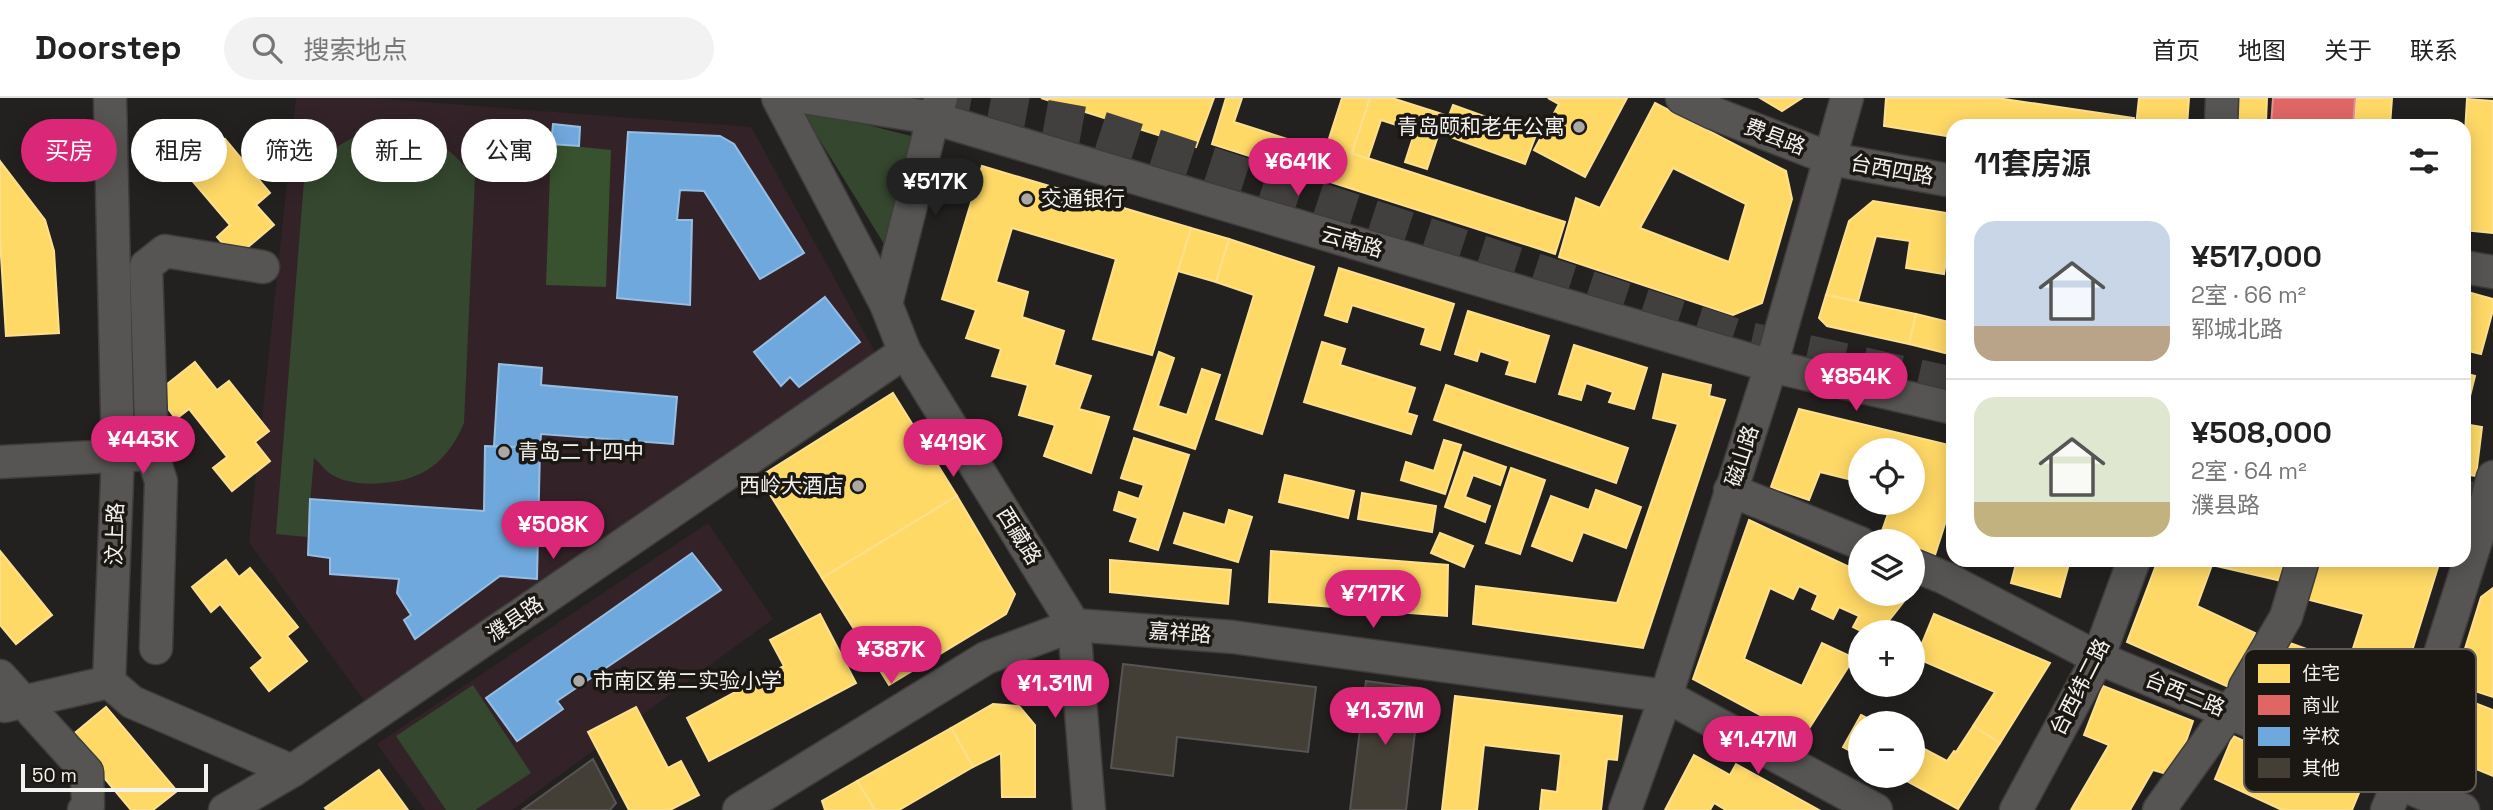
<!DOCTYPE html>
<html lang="zh">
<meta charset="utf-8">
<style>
:root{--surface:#fff;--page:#f2f2f2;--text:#222;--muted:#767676;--line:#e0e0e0;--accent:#db2777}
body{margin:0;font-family:"Space Grotesk","Noto Sans SC",sans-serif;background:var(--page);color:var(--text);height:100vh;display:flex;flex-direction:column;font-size:26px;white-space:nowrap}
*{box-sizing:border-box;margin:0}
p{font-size:23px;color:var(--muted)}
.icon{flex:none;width:38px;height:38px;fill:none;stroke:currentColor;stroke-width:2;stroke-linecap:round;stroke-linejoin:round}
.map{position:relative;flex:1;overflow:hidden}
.details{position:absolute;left:1946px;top:21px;width:525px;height:448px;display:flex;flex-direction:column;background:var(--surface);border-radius:21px;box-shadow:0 4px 18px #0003}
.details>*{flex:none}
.hud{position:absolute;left:21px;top:21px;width:665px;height:63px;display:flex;gap:14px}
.fabs{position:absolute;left:1848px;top:340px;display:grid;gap:14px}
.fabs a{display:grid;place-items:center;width:77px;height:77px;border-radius:50%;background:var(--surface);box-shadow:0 4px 18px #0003;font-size:35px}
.scale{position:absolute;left:21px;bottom:18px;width:187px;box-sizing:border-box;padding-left:7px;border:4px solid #f4f2ef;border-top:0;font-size:19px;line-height:24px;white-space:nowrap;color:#f4f2ef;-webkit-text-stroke:5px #1b1814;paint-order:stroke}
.price{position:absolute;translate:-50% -60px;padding:0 16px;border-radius:24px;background:var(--accent);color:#fff;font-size:23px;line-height:46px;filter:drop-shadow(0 2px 4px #0008)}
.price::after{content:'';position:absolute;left:50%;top:42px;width:21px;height:16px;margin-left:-10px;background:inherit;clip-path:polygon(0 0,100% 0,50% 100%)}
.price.current{background:#222;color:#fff}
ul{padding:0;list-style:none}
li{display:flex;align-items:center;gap:21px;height:175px;padding:0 28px}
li+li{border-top:2px solid var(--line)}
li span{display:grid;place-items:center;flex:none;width:196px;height:140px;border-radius:21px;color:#555}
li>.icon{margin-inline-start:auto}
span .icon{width:84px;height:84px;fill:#fffc;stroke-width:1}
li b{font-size:30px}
h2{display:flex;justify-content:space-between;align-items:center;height:84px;padding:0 28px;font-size:30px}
.pill{padding:0 24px;border-radius:32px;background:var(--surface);box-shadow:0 4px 18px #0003;font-size:24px;line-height:63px}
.pill.current{background:var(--accent);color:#fff}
header{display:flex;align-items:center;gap:42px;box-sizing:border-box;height:98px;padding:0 35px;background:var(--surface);border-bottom:2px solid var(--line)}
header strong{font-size:33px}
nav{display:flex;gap:38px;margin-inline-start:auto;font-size:24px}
.search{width:490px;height:63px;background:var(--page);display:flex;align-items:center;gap:18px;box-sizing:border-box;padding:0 24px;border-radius:38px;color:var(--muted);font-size:26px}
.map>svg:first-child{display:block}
.education{fill:#332329}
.green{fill:#35472f}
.forest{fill:#38512e}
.homes{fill:#ffd966;stroke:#fce08f;stroke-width:2;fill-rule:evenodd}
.shops{fill:#e06666;stroke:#e6908f;stroke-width:2}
.schools{fill:#6fa8dc;stroke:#97bee2;stroke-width:2}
.building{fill:#443f36;stroke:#575553;stroke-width:2}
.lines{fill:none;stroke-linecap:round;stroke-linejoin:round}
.highway-tunnel{stroke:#42403e;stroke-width:38;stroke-dasharray:38 19;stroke-linecap:butt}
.minor-casing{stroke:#3e3d3b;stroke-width:35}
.minor{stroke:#565553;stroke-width:32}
.poi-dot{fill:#aba9a6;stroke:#1b1814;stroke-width:2.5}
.labels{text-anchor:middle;stroke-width:7;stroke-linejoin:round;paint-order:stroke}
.poi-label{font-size:21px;fill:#f4f2ef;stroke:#1b1814;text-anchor:start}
.street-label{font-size:21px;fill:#f4f2ef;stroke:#1b1814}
.key{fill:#1b1814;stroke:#5c5956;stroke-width:2}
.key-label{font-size:19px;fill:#f4f2ef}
</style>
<header>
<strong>Doorstep</strong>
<div class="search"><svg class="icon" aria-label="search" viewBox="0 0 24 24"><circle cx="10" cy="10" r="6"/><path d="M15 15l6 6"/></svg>搜索地点</div>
<nav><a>首页</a><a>地图</a><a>关于</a><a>联系</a></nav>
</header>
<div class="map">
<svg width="2493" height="712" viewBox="0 0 2493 712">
<rect width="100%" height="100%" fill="#23211f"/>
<g class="education">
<polygon points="296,0 372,0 751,29 881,265 371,612 249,444"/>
<polygon points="708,425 773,521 512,712 425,712 377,646"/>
</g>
<g class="green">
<polygon points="800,10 915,39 886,149"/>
<path d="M386 30C427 33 449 48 475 80L464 325C447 364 424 382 382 385 367 387 347 385 334 378 326 374 320 365 314 360L307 439 276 436 308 32 334 34 333 52C350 39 365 34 386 30Z"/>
<polygon points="473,587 531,675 475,712 446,712 396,638"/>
</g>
<polygon class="forest" points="551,46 611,52 606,189 546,187"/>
<g class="homes">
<polygon points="1041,0 1214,0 1196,49"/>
<polygon points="1226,0 1242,0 1234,24 1325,53 1342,0 1370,0 1352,55 1565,124 1555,156 1212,46"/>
<polygon points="1370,0 1392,0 1445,17 1427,71 1405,64 1415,33 1381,22 1368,61 1352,55"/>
<polygon points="1548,0 1627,0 1585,79 1534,52 1559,6"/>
<polygon points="1760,0 1802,0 1782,13"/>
<polygon points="1886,0 1997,0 2134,20 2133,28 1953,28 1953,39 1884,28"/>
<polygon points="2139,0 2189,0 2187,28 2136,28"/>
<polygon points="2233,0 2267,0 2266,23 2231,21"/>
<polygon points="2356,0 2392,0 2390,28 2354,28"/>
<polygon points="2467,1 2493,3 2493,135 2464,132 2464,52"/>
<path d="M1655 5 1786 73 1792 101 1762 205 1733 217 1559 159 1576 100 1600 110ZM1673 70 1746 106 1729 164 1640 130Z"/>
<polygon points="1453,7 1536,37 1525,66 1442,36"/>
<polygon points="2231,21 2266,23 2266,28 2228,28"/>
<polygon points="193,29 212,51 225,41 270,95 256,107 274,127 235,160 217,139 230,127 184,73 174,82 156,60"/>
<polygon points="0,63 45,122 54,153 59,235 6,238 0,142"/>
<polygon points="982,68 1191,130 1152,257 1093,241 1116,161 1012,130 996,184 1028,194 1022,219 1064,233 1054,267 1091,278 1079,311 1109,319 1091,375 1044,358 1055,327 1019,317 1028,287 992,278 1001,251 966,240 976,212 942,201"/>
<polygon points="1873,103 1953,116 1944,176 1906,170 1910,143 1876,138 1858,203 1826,197 1849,123"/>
<polygon points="1191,130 1229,141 1216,184 1178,173"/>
<polygon points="1229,141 1314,169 1262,336 1216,321 1254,197 1216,184"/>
<polygon points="1339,170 1454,206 1440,252 1421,246 1426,230 1352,207 1347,224 1325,217"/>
<polygon points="2464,193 2493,201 2493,212 2481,256 2464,252 2464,229 2466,230 2471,215 2464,212"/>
<polygon points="1826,197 1916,216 1909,246 1827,228 1819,220"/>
<polygon points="1468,213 1549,238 1535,284 1506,276 1510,263 1480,253 1477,263 1455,256"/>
<polygon points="1916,216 1953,225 1953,257 1909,246"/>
<polygon points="1322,244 1345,251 1340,267 1415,290 1407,315 1417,318 1411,336 1304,304"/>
<polygon points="1574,247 1647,270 1634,311 1609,304 1613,294 1586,285 1581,302 1559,296"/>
<polygon points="1159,254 1174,260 1158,308 1187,317 1202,271 1220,277 1195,351 1134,331"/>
<polygon points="195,264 217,292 229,283 269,333 255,344 270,363 232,393 213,370 227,359 189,311 176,321 156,295"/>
<polygon points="2464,275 2475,278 2468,306 2464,305"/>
<polygon points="1663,276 1711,287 1709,298 1725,302 1643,550 1473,526 1476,488 1617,505 1678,326 1653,320"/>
<polygon points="1446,287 1628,350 1616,385 1434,322"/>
<polygon points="893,295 957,398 822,480 759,379"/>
<polygon points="1799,311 1953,348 1953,401 1935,457 1913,449 1913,443 1897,443 1881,436 1892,404 1913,404 1913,352 1860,352 1860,384 1820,374 1809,402 1771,389"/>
<polygon points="2464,326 2482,329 2476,378 2464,376"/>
<polygon points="1134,340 1189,357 1158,452 1130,443 1138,420 1114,412 1119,394 1139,401 1144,387 1121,380"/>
<polygon points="1444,342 1461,347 1445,396 1401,382 1406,364 1434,373"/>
<polygon points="1464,354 1506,369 1500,387 1473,377 1465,399 1490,408 1485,424 1445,409"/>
<polygon points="1511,370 1545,382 1520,456 1486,445"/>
<polygon points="1285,377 1354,393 1348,420 1279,404"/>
<polygon points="1596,392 1641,409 1626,450 1583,434 1572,463 1532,448 1551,398 1589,412"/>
<polygon points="1362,395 1436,408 1432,434 1358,421"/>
<polygon points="957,398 1015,496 1006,516 889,587 822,480"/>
<polygon points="1229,412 1252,419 1238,464 1174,445 1184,415 1225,427"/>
<polygon points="1749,422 1860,474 1860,495 1909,497 1880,534 1863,534 1853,529 1859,518 1839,509 1833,521 1812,511 1818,497 1799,488 1793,501 1770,490 1744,561 1802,588 1822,545 1854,560 1803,640 1693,581"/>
<polygon points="1440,435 1473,448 1464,469 1431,455"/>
<polygon points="0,453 52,517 16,546 0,527"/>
<polygon points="1271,453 1448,467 1447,518 1269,504"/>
<polygon points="226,462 239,479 250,470 298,529 287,538 307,563 269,593 251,570 263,560 220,506 211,514 192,489"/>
<polygon points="1110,462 1231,472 1228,506 1110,494"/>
<polygon points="2017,462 2070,462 2060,499 2011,485"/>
<polygon points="2158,462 2294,462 2286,484 2212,467 2197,508 2255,535 2233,591 2127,544"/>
<polygon points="2314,462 2425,462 2439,466 2384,643 2260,594 2279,541 2348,566 2364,516 2306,501"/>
<polygon points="2493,490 2493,599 2454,586 2481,499"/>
<polygon points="820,516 856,585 709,663 687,620 784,568 770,542"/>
<polygon points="1934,516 2050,565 2000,645 1973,628 1995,594 1916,560"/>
<polygon points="2103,588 2193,623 2174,678 2153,672 2130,712 2071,712 2109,647 2084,637"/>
<polygon points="2449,595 2493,612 2493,678 2430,652"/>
<polygon points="1455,598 1622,618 1617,662 1607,661 1601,712 1540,712 1542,692 1557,694 1561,656 1484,647 1477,712 1442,712"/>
<polygon points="993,606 1019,608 1035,627 1035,699 1002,699 1001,655 973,669 951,630"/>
<polygon points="106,609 177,693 153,712 131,712 70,639"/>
<polygon points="636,609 668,670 681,663 699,697 670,712 629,712 588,634"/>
<polygon points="1861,617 1876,625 1860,625 1860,658 1843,649"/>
<polygon points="1973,628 2000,645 1958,711 1896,677 1913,677 1913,645 1947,663 1954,653 1956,654"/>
<polygon points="951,630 973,669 899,712 875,712 857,683"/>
<polygon points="2233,638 2359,695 2352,712 2282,712 2215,681"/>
<polygon points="1694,657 1730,677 1736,666 1819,712 1726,712 1714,705 1710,712 1665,712"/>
<polygon points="379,672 408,712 327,712 325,710"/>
<polygon points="857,683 875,712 825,712 822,703"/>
</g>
<polygon class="shops" points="2273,0 2355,0 2353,28 2271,28"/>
<g class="schools">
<polygon points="553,26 580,29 579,48 551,46"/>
<polygon points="628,34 720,38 734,46 804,155 760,181 704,93 680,92 677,122 692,122 690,207 617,200"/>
<polygon points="825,199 860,244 799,289 790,279 781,288 754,254"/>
<polygon points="499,266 542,270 541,287 677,299 673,346 541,336 540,350 494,348"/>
<polygon points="485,348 540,350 537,481 500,478 415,541 404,522 411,517 397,495 399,481 330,476 330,460 308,457 310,401 484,413"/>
<polygon points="692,455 721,492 557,603 563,611 517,643 486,600"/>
</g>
<g class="building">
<polygon points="1123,566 1316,589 1308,654 1177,639 1173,678 1111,670"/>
<polygon points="1366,583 1420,590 1406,712 1350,712"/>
<polygon points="593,661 616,705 610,712 522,712"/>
</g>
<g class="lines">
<g class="highway-tunnel">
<polyline points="933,0 1091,29 1740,241 1953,288"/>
<polyline points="2464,401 2493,408"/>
</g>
<defs>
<g id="minor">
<polyline points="110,0 118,357 109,584 132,604 292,673"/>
<polyline points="778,0 886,206 905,254 1074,527 1089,712"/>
<polyline points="809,0 933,20 1771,268 1953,310"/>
<polyline points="1682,0 1713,15 1831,61 1953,83"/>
<polyline points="2221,28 2222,0"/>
<polyline points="2464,169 2493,174"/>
<polyline points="886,206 933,20 941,1"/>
<polyline points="152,356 146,168 165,153 263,169"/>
<polyline points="0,364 152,356 161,383 156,550"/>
<polyline points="1730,392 1860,445"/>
<polyline points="1913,467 1945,480 2098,560 2463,712"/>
<polyline points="0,578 87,674 88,708 84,712"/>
<polyline points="2245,589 2286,519 2303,462"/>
<polyline points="5,608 109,584"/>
<polyline points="225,712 292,673 905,254"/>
<polyline points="739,712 986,560 1074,527 1233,539 1666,598 1876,712"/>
<polyline points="1625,712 1666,598 1771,268 1847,0"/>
<polyline points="2016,712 2098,560 2134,462"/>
<polyline points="2159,712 2237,603"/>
<polyline points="2387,712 2401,679 2479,433 2493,379"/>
</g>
</defs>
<use href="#minor" class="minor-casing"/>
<use href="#minor" class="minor"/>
</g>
<g class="poi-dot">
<circle cx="1579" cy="29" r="7"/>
<circle cx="1027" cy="101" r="7"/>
<circle cx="504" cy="354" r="7"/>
<circle cx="858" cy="388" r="7"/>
<circle cx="579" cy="583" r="7"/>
</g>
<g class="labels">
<g class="poi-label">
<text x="1565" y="36" text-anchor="end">青岛颐和老年公寓</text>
<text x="1041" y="108">交通银行</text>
<text x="518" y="361">青岛二十四中</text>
<text x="844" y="395" text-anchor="end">西岭大酒店</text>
<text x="593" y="590">市南区第二实验小学</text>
</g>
<g class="street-label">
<text transform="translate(1775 39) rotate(21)" y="7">费县路</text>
<text transform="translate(1892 72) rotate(10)" y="7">台西四路</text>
<text transform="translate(1352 144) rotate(16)" y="7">云南路</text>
<text transform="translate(1742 358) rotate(-72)" y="7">磁山路</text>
<text transform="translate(115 436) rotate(-88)" y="7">汶上路</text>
<text transform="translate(1019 438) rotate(58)" y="7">西藏路</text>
<text transform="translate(515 521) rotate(-34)" y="7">濮县路</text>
<text transform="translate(1180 535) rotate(4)" y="7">嘉祥路</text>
<text transform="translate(2080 589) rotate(-63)" y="7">台西纬二路</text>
<text transform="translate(2185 596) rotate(22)" y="7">台西二路</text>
</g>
</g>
<rect x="2244" y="551" width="232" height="143" rx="10" class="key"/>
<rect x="2258" y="566" width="32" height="19" fill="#ffd966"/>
<rect x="2258" y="597" width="32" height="20" fill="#e06666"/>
<rect x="2258" y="629" width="32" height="19" fill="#6fa8dc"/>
<rect x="2258" y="660" width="32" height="20" fill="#443f36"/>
<g class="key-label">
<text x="2302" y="582">住宅</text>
<text x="2302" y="614">商业</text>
<text x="2302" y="645">学校</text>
<text x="2302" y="677">其他</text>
</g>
</svg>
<div class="fabs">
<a><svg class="icon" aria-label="locate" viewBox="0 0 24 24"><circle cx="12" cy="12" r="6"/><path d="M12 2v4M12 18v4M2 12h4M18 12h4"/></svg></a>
<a><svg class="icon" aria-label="layers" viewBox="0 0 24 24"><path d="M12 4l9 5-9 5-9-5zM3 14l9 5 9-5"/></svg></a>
<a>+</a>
<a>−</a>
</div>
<div class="scale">50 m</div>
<b class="price" style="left:1298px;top:100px">¥641K</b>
<b class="price current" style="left:935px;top:120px">¥517K</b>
<b class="price" style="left:1856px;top:315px">¥854K</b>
<b class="price" style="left:143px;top:378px">¥443K</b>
<b class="price" style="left:953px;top:381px">¥419K</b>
<b class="price" style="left:553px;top:463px">¥508K</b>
<b class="price" style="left:1373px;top:532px">¥717K</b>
<b class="price" style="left:891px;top:588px">¥387K</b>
<b class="price" style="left:1055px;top:622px">¥1.31M</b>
<b class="price" style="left:1385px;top:649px">¥1.37M</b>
<b class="price" style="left:1758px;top:678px">¥1.47M</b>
<div class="hud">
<a class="pill current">买房</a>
<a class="pill">租房</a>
<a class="pill">筛选</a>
<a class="pill">新上</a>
<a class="pill">公寓</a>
</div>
<section class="details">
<h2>11套房源<svg class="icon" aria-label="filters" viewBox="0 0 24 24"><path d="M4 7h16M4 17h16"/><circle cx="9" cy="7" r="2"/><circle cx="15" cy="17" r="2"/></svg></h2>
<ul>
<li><span style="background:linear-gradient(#c9d6e8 75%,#b9a48a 0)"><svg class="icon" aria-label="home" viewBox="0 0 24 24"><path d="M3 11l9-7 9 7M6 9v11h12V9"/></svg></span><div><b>¥517,000</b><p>2室 · 66 m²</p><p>郓城北路</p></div></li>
<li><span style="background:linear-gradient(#dfe7d0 75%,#c2b280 0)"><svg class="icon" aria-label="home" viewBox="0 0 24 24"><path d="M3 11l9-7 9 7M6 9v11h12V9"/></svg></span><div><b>¥508,000</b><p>2室 · 64 m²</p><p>濮县路</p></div></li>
</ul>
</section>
</div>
